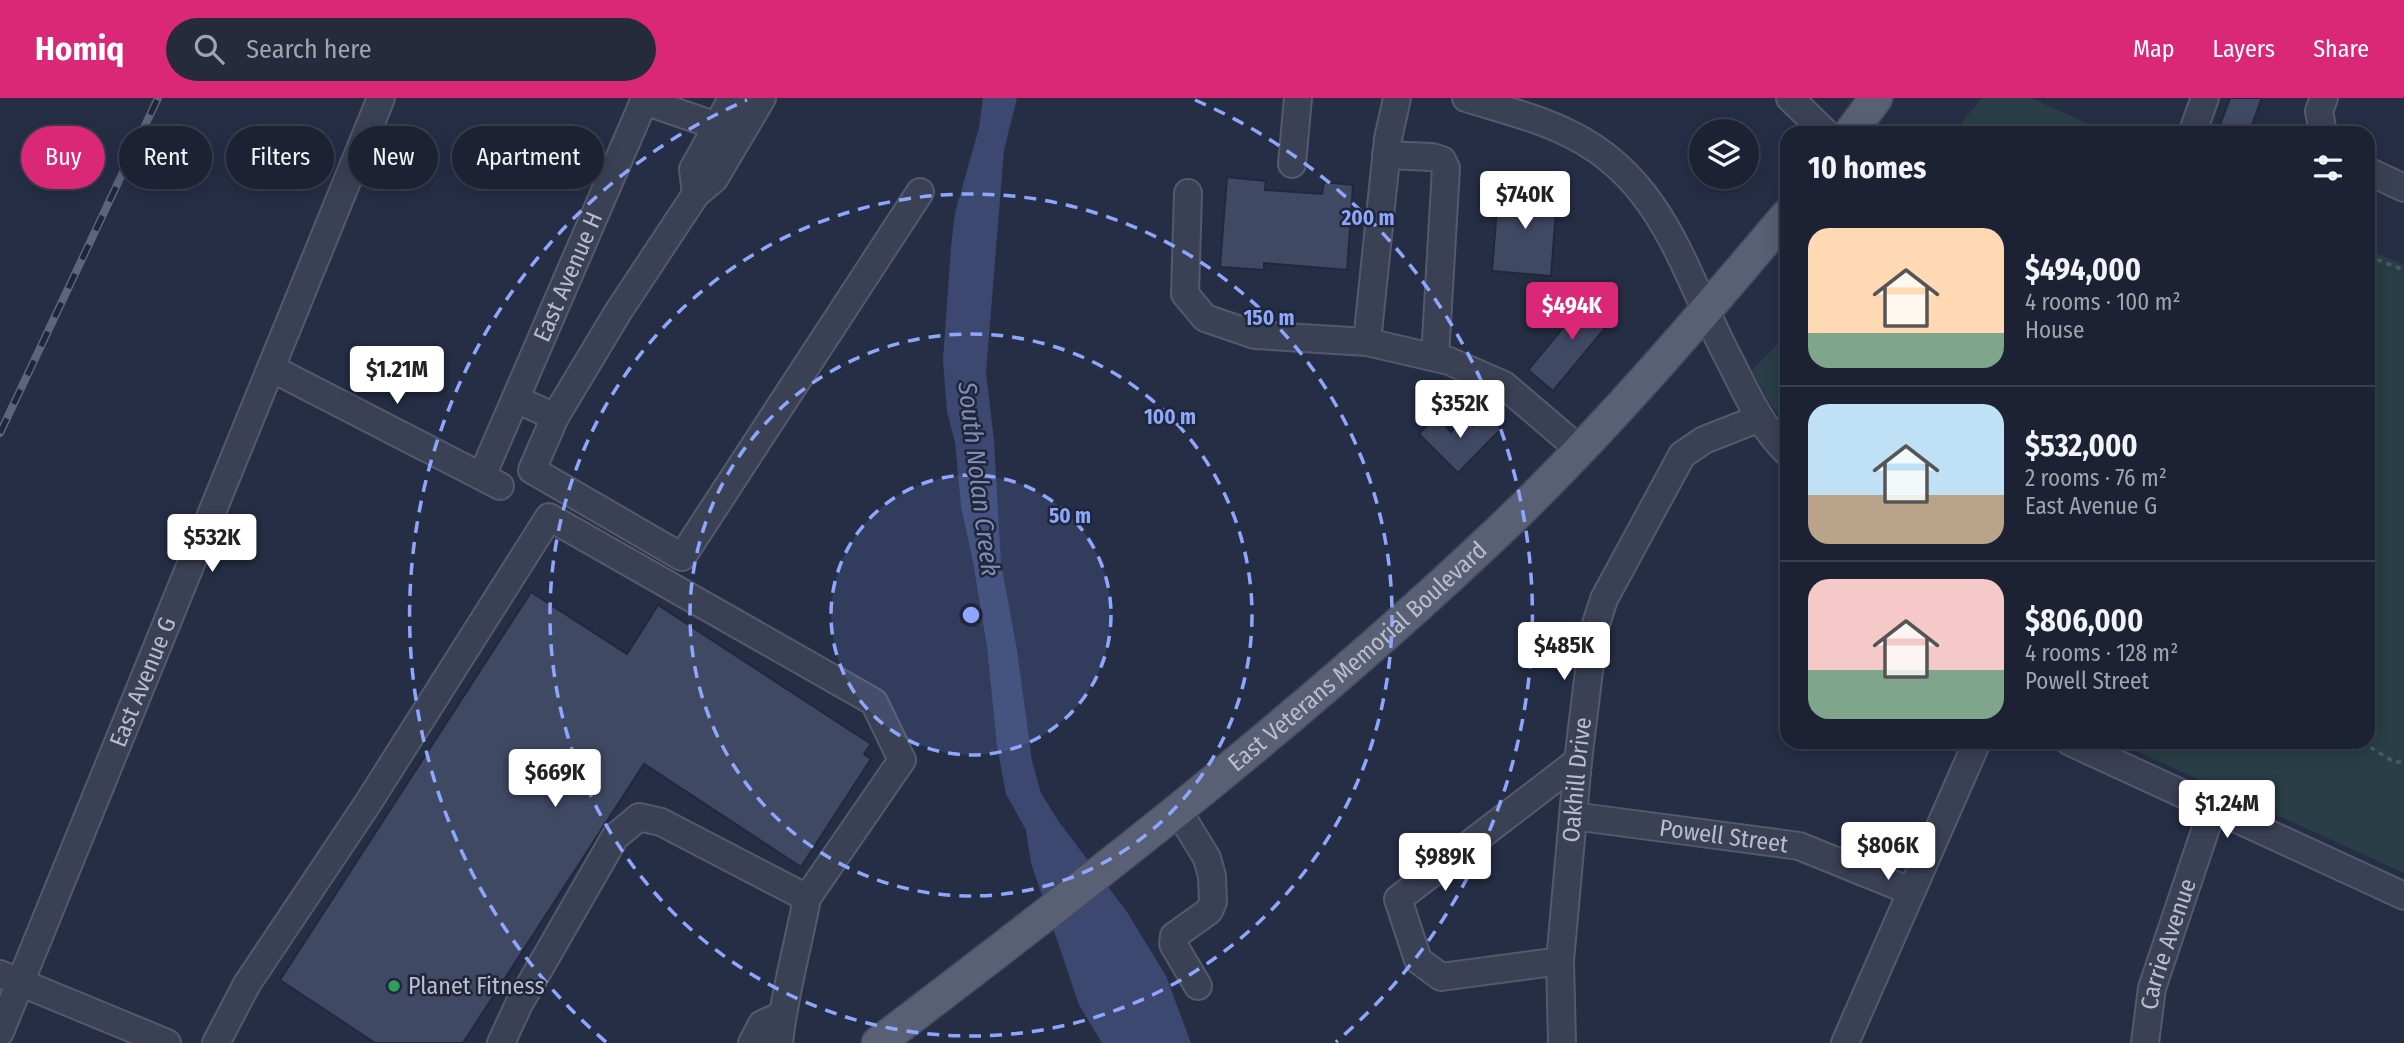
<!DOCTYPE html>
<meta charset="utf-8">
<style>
:root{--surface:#1c2234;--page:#252a3c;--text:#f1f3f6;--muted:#a0a4ac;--line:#3a3f4f;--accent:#db2777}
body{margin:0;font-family:"Fira Sans Condensed",sans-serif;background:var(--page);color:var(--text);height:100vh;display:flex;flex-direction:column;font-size:26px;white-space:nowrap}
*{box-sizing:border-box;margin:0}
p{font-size:23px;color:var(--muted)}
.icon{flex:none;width:38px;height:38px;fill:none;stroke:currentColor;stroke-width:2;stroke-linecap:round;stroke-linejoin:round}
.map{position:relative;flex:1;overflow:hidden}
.side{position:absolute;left:1780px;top:28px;width:595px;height:623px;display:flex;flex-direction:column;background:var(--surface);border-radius:21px;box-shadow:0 4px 18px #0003,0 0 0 2px var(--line)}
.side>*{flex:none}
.banner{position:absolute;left:21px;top:28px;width:665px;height:63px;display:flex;gap:14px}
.tools{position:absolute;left:1689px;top:21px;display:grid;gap:14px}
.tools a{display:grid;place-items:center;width:70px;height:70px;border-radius:50%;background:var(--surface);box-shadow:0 4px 18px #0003,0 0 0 2px var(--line);font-size:35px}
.price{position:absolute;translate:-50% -60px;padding:0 16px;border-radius:7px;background:#fff;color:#222;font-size:23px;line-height:46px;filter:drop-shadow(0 2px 4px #0008)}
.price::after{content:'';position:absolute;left:50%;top:42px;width:21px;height:16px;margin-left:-10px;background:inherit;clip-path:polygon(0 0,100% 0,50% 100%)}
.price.active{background:var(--accent);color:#fff}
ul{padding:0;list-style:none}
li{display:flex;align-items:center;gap:21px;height:175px;padding:0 28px}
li+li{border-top:2px solid var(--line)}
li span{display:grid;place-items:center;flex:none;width:196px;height:140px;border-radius:21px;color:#555}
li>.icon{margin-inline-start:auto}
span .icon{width:84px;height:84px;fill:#fffc;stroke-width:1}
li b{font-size:30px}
h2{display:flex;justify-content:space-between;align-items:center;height:84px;padding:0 28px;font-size:30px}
.pill{padding:0 24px;border-radius:32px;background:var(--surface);box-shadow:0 4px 18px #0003,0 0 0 2px var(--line);font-size:24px;line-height:63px}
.pill.active{background:var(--accent);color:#fff}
header{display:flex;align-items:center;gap:42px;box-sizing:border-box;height:98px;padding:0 35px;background:var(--accent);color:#fff}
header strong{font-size:33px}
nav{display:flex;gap:38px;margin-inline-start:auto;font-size:24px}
.search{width:490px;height:63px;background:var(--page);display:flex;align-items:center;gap:18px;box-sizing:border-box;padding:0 24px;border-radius:38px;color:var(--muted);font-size:26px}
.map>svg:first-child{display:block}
.green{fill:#293e46}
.water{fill:#3c486f}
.building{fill:#404963;stroke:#22283c;stroke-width:2}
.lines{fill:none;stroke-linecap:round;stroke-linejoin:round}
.minor-casing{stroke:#54596c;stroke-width:30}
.major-casing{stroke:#454a5e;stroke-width:35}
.path{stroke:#475b62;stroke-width:3.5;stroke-dasharray:5 5;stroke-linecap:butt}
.minor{stroke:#3b4155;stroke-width:26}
.major{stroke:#596075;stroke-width:32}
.rail-casing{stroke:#5d647c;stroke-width:8}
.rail{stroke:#20263a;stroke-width:5;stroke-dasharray:16;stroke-linecap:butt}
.ring{fill:none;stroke:#8fa6fd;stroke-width:3.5;stroke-dasharray:12 9}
.leisure-dot{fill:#2e9e5b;stroke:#20263a;stroke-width:2.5}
.labels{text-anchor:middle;stroke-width:5;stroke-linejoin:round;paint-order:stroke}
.street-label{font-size:24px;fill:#b9bdce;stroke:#20263a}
.poi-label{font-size:24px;fill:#b9bdce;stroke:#20263a;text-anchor:start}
.water-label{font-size:26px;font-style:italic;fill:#7f8db6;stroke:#20263a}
.centre{fill:#8fa6fd;stroke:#20263a;stroke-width:3.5}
.ring-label{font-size:21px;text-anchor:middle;font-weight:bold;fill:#8fa6fd;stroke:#20263a;stroke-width:5;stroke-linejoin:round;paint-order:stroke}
</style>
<header>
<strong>Homiq</strong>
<div class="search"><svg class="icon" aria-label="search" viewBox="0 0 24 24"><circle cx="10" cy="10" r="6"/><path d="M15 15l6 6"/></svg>Search here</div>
<nav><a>Map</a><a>Layers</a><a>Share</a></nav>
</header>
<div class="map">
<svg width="2404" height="945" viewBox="0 0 2404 945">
<rect width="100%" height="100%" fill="#262e46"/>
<g class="green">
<polygon points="1982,0 2031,0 2109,35 1953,35"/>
<polygon points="2368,151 2404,167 2404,775 2116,644 2368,644"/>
<polygon points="1787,237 1787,327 1771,308 1752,272"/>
</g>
<polygon class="water" points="983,0 1017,0 1004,52 986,275 994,342 1001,465 1017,552 1032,663 1041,695 1059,724 1127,814 1166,878 1191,945 1102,945 1079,907 1031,765 1026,732 1006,696 997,648 987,549 973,464 961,408 955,344 947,314 943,262 951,149 955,115 979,30"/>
<g class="building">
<polygon points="2230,0 2262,0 2249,35 2217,35"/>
<polygon points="1227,79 1266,83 1265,92 1322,96 1324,84 1353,87 1347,172 1264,165 1264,172 1220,169"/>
<polygon points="1510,85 1545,88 1544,98 1557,99 1551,178 1492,173 1498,97 1509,97"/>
<polygon points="1591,196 1616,217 1553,293 1528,272"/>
<polygon points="1486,316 1501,331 1458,375 1419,336 1436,318 1451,334 1465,320 1473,328"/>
<polygon points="531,494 627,556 658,507 871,646 864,656 871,661 801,769 644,666 463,945 375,945 280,882"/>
</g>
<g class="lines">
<defs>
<g id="minor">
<path d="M1466 0C1501 11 1539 20 1572 37 1664 83 1684 175 1728 259 1745 292 1760 328 1787 354"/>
<polyline points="1790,0 1826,35"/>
<polyline points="2194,30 2205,0"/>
<polyline points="2323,35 2319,13 2324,0"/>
<polyline points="1386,57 1432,59 1442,62 1446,70 1435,259"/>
<polyline points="1292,66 1298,0"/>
<polyline points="2368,73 2404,90"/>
<polyline points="1188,95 1185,196 1205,220 1255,237 1367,244 1388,41 1397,0"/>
<polyline points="696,96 714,81 762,0"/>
<polyline points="1367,244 1449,263 1504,287 1580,352"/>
<polyline points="271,270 500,388"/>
<polyline points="516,301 555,319 532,372 682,459 920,94"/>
<polyline points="555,319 618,214 696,96 693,71 717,28"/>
<path id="s1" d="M482 378 644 3 717 28 732 0"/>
<polyline points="2070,644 2404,798"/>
<polyline points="1177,711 1207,760 1212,778 1213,804 1209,813 1174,838 1173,846 1198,888"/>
<path id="s2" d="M1573 718 1799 748 1910 793"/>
<polyline points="1560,863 1441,879 1418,862 1398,801 1578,663"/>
<polyline points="0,876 167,945"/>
<path id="s3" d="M0 934 381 0"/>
<polyline points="216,945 247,886 368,705 549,419 874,604 902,662 807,800"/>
<path d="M501 945 519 906 615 739 639 719 661 724 807 800C798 849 784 896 779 945"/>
<polyline points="752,945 762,926 782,917"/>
<path id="s4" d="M1562 945 1560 863 1578 663 1594 532 1604 501 1682 357 1704 342 1760 320"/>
<polyline points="1845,945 1977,644"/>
<path id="s5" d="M2145 945 2152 890 2213 709"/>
</g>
<g id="major">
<polyline points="1850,35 1876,0"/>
<path id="s6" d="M878 945C1092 783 1305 617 1499 433 1602 335 1695 226 1787 117"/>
</g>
</defs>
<use href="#minor" class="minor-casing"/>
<use href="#major" class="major-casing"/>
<g class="path">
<polyline points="2368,158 2404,172"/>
<polyline points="2362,644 2394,664 2404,664"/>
</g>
<use href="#minor" class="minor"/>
<use href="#major" class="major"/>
<defs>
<polyline id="rail" points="0,335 158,0"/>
</defs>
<use href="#rail" class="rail-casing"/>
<use href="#rail" class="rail"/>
</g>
<circle cx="971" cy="517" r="140" fill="#8fa6fd" fill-opacity=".12"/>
<g class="ring">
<circle cx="971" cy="517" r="140"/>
<circle cx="971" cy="517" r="281"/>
<circle cx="971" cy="517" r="421"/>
<path d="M606 944A562 562 0 0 1 747 2M1195 2A562 562 0 0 1 1336 944"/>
</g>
<circle class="leisure-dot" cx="394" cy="888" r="7"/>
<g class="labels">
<g class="street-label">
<text dy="8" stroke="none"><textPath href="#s1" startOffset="217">East Avenue H</textPath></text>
<text dy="8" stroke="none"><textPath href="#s6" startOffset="616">East Veterans Memorial Boulevard</textPath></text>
<text dy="8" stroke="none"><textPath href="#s3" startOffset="378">East Avenue G</textPath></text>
<text dy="8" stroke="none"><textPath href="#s4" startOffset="264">Oakhill Drive</textPath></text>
<text dy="8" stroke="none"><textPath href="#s2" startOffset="152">Powell Street</textPath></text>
<text dy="8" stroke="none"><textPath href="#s5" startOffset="102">Carrie Avenue</textPath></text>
</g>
<g class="poi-label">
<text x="408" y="896">Planet Fitness</text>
</g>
<g class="water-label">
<text transform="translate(979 381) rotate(83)" y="9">South Nolan Creek</text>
</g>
</g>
<circle cx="971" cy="517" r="10" class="centre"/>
<g class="ring-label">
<text x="1368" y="127">200 m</text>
<text x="1269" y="227">150 m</text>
<text x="1170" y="326">100 m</text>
<text x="1070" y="425">50 m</text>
</g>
</svg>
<div class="tools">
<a><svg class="icon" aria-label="layers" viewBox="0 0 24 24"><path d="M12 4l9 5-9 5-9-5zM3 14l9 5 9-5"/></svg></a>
</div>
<b class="price" style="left:1525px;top:133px">$740K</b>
<b class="price active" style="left:1572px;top:244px">$494K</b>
<b class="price" style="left:397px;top:308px">$1.21M</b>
<b class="price" style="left:1460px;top:342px">$352K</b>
<b class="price" style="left:212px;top:476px">$532K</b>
<b class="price" style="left:1564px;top:584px">$485K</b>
<b class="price" style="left:555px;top:711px">$669K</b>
<b class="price" style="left:2227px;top:742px">$1.24M</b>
<b class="price" style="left:1888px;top:784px">$806K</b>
<b class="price" style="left:1445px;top:795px">$989K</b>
<div class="banner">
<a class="pill active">Buy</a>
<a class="pill">Rent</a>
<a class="pill">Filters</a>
<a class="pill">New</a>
<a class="pill">Apartment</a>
</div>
<section class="side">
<h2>10 homes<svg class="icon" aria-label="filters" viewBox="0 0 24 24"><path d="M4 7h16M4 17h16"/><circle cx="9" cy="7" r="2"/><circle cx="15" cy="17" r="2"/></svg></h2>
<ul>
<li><span style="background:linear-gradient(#ffd9b3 75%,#7fa58c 0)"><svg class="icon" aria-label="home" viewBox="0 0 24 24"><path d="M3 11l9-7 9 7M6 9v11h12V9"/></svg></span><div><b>$494,000</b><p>4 rooms · 100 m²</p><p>House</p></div></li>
<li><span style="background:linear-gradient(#bfe0f5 65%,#b9a48a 0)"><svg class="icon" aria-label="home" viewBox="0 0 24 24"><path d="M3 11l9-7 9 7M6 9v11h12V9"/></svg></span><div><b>$532,000</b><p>2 rooms · 76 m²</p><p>East Avenue G</p></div></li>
<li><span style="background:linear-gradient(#f6c9c9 65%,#7fa58c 0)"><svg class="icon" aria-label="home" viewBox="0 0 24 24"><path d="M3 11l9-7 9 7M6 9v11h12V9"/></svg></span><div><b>$806,000</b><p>4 rooms · 128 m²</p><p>Powell Street</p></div></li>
</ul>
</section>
</div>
